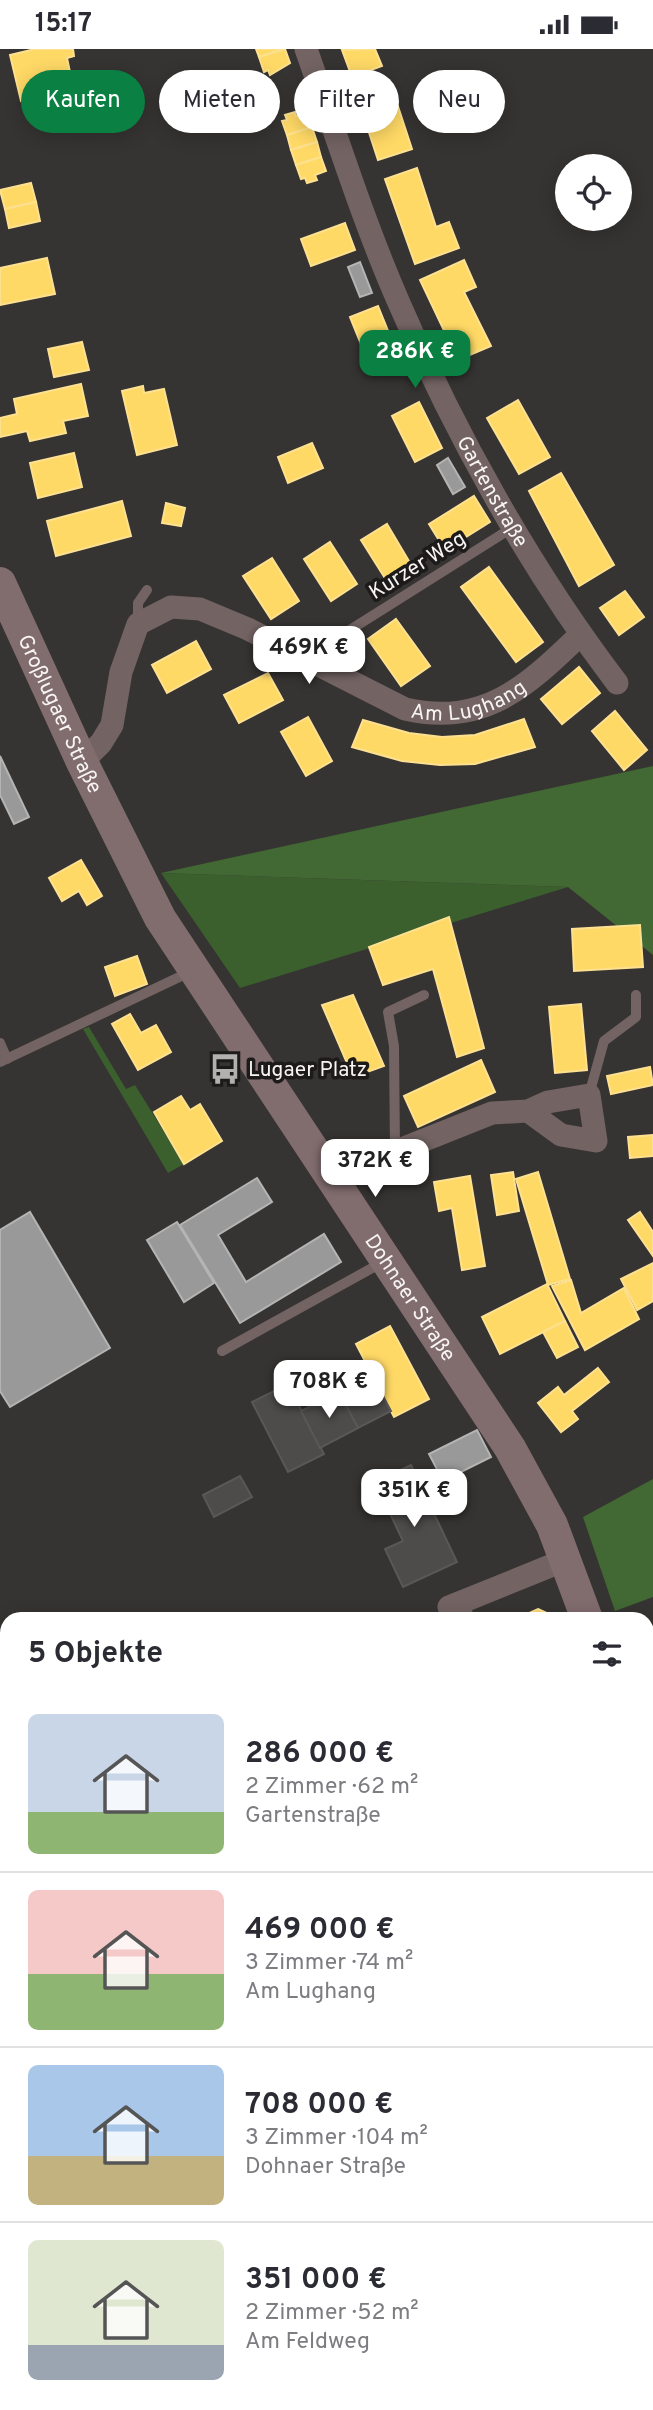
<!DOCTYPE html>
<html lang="de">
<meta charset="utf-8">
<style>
:root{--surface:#fff;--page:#f7f7f7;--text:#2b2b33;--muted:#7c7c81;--line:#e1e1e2;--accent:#0b8043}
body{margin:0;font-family:Overpass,sans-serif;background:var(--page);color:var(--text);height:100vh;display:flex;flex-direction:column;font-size:26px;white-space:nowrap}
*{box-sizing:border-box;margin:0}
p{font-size:23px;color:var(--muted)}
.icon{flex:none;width:38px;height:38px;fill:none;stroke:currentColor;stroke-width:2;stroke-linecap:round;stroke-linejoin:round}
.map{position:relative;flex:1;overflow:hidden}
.sheet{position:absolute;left:0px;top:1563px;width:654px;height:800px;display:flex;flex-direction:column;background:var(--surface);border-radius:21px 21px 0 0;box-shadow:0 4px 18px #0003}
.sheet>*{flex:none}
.banner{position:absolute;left:21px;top:21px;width:612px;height:63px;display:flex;gap:14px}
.fabs{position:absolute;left:555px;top:105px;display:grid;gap:14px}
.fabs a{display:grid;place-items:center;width:77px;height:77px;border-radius:50%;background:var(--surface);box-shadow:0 4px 18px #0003;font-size:35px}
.price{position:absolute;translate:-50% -60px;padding:0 16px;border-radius:14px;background:#fff;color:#222;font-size:23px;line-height:46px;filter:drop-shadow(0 2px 4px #0008)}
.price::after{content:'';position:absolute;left:50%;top:42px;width:21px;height:16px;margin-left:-10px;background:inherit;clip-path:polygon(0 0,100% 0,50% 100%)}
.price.active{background:var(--accent);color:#fff}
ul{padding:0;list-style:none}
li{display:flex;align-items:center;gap:21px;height:175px;padding:0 28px}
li+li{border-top:2px solid var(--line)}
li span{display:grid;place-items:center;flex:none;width:196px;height:140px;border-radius:10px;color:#555}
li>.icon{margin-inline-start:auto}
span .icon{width:84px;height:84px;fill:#fffc;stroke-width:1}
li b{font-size:30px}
h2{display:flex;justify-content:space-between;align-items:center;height:84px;padding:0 28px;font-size:30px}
.pill{padding:0 24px;border-radius:32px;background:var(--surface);box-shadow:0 4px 18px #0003;font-size:24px;line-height:63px}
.pill.active{background:var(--accent);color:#fff}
.status{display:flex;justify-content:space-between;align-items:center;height:49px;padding:0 35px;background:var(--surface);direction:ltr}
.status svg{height:19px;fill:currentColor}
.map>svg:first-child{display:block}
.green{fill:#3b5f2d}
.forest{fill:#426834}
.homes{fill:#ffd966;stroke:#fde190;stroke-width:2}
.industry{fill:#999;stroke:#b5b4b4;stroke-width:2}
.building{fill:#4e4c4b;stroke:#5a5857;stroke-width:2}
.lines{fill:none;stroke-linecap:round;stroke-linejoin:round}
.service{stroke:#736363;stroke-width:10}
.minor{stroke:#736363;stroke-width:23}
.tertiary{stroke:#736363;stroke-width:28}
.secondary{stroke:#816c6e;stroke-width:32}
.labels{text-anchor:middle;stroke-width:7;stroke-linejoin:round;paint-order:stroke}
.street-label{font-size:21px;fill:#f7f4f3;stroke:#1d1b1a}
.poi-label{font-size:21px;fill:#f7f4f3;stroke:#1d1b1a;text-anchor:start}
</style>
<div class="status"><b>15:17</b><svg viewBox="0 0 49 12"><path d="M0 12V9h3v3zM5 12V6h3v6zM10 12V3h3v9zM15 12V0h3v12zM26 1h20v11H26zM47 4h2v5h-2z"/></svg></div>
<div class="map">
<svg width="653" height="2361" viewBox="0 0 653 2361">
<rect width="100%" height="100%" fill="#363432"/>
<g class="green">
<polygon points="161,824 568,838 240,939"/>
<polygon points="89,978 126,1040 135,1036 184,1115 168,1124 83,980"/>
<polygon points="7,2257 7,2356 395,2356 397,2361 0,2361 0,2259"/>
</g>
<g class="forest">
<polygon points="653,717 653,906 568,838 161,824"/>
<polygon points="653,1430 653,1548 615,1562 583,1468"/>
</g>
<g class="homes">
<polygon points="35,0 73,0 74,7 67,9 70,23 47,29 51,44 21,52 10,6"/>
<polygon points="256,0 283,0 259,8"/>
<polygon points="285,0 290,14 270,26 268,21 264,23 259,8"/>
<polygon points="375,0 382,17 352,28 342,1"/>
<polygon points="392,39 412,100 378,111 358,50"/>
<polygon points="295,63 296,67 307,64 312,78 287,86 282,72 287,71 285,66"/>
<polygon points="312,78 317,93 291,101 287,86"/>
<polygon points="317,93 321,108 296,116 291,101"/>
<polygon points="321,108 326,122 315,126 317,131 307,134 305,129 301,130 296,116"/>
<polygon points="417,119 436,178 449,173 459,199 415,215 385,130"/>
<polygon points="31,134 36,153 5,160 0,141"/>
<polygon points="36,153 40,172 9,179 5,160"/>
<polygon points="345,174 355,201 311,217 301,190"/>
<polygon points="47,209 55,245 0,256 0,219"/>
<polygon points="464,211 476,238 464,243 491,297 458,311 420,231"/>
<polygon points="378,257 397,304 369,315 350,268"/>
<polygon points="82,293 89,321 54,328 48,300"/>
<polygon points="81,335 88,367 63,372 66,384 30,392 27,382 0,388 0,369 17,365 14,350"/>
<polygon points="143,337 144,344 164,340 177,396 137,406 122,342"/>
<polygon points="518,351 550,408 519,425 487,369"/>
<polygon points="419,353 442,399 415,413 392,367"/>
<polygon points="312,394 323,419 288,434 278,408"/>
<polygon points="74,404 82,438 38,449 30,414"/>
<polygon points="561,424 614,516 579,537 529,442"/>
<polygon points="474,447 490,473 445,501 429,475"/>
<polygon points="122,452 131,487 56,507 47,472"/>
<polygon points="166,454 185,459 181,477 162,474"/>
<polygon points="387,475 413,519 388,534 361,491"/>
<polygon points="330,493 357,535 331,552 304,510"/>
<polygon points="272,509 299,552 271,570 243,527"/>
<polygon points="489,518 543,593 516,613 461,538"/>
<polygon points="625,542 644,568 619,586 600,559"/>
<polygon points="396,570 430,617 401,637 368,590"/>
<polygon points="196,592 211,620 167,644 152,616"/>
<polygon points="579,618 600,644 562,675 541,650"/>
<polygon points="268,624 283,651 239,674 224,646"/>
<polygon points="615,662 647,701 624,721 592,682"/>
<polygon points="308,668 332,712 306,727 281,683"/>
<polygon points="524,670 535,698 475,715 440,716 402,712 352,698 363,671 409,684 442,688 475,686"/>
<polygon points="81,811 102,847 87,856 79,842 62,852 49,829"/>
<polygon points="449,868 484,999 457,1008 433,920 383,936 369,898"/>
<polygon points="640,876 643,918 574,922 572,880"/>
<polygon points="137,907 147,935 115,947 105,918"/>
<polygon points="353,946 384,1017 353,1028 322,956"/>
<polygon points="581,955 587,1021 555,1024 549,958"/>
<polygon points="130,965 141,984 156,976 171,1003 138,1021 112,975"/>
<polygon points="481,1011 495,1043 418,1078 404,1047"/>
<polygon points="650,1018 653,1036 611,1045 607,1027"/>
<polygon points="181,1047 190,1061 200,1055 222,1092 184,1115 154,1063"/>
<polygon points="653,1086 653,1107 630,1109 628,1088"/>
<polygon points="513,1123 519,1162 497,1166 491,1126"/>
<polygon points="538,1123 570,1230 548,1236 516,1130"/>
<polygon points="470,1127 485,1217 462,1221 452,1159 439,1162 434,1133"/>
<polygon points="640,1163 653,1183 653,1207 628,1171"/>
<polygon points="653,1214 653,1252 637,1261 621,1230"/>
<polygon points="571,1231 581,1264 624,1239 639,1270 585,1301 552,1237"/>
<polygon points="547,1235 565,1272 500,1305 482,1268"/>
<polygon points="565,1272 578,1298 557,1309 543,1283"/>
<polygon points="390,1277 429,1350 394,1368 356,1295"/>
<polygon points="598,1319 609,1333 572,1362 578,1370 561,1383 538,1354 558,1338 564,1346"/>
<polygon points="538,1560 551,1566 553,1570 516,1570"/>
<polygon points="653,1970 653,2000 648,1987 648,1972"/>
<polygon points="7,2002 7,2025 2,2026 0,2004"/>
<polygon points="0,2073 3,2073 7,2089 7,2098 0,2100"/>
<polygon points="653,2079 653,2125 648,2125 650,2088"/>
<rect x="648" y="2125" width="5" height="53"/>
<polygon points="648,2253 648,2257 653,2256 653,2280 648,2282"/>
</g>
<g class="industry">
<polygon points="360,213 372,244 360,248 348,218"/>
<polygon points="448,409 465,438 453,445 437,416"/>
<polygon points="0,707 29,768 14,775 0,746"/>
<polygon points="257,1129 272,1153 218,1186 246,1233 324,1185 341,1213 240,1274 180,1176"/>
<polygon points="30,1163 110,1299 10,1358 0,1342 0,1181"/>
<polygon points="177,1173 214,1234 184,1253 147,1191"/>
<polygon points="477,1381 491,1408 443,1432 429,1405"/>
</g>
<g class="building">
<polygon points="372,1326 391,1362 358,1379 339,1343"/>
<polygon points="288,1335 324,1405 288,1423 252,1353"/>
<polygon points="339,1343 358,1379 320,1399 301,1362"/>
<polygon points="411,1416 457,1513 403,1538 385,1500 403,1492 375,1433"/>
<polygon points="240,1427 252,1448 214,1468 203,1446"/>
</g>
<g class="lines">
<g class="service">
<polyline points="138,575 138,554 147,541"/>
<polyline points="307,608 515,477"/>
<polyline points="0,994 7,1010"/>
<polyline points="0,1013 192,922"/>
<polyline points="589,1046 604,992 636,968 636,946"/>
<polyline points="395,1102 394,997 388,963 424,946"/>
<polyline points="222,1302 383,1213"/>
<polyline points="463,1552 470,1570"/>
</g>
<g class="minor">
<path id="s1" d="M306 0C336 85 363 172 399 254 455 385 531 521 617 634"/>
<path id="s2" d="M82 713 101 694 112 676 121 623 138 575 171 558 200 560 248 580 405 660C484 678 526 638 580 586"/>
<polyline points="329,1129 492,1064 528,1062 561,1086 596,1092 589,1046 548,1053 528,1062"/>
<polyline points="449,1558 565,1511"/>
<polyline points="0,2142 7,2140"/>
<polyline points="415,2356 417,2361"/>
</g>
<g class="tertiary">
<polyline points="648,1927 653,1923"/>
<polyline points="452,2361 454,2356"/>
</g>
<g class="secondary">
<path id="s3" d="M0 534 82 713 160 869 510 1399 552 1476 587 1570"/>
<polyline points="648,1735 653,1750"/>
</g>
</g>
<defs>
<symbol id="bus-bare" viewBox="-9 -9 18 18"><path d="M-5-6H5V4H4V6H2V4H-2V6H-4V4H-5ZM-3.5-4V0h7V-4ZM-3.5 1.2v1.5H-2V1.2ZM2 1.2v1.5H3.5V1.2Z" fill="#b3b1af" stroke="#1d1b1a" stroke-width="2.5" paint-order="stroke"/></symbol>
</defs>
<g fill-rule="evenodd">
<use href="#bus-bare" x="203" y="998" width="44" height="44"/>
</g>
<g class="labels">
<g class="street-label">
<text dy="7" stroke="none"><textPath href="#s1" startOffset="481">Gartenstraße</textPath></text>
<text transform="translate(417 516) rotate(-32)" y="7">Kurzer Weg</text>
<text dy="7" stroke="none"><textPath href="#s2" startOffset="513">Am Lughang</textPath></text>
<text dy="7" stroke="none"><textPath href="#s3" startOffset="144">Großlugaer Straße</textPath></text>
<text dy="7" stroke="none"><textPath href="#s3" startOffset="826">Dohnaer Straße</textPath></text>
</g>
<g class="poi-label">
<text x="248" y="1027">Lugaer Platz</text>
</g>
</g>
</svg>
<div class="fabs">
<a><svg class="icon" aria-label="locate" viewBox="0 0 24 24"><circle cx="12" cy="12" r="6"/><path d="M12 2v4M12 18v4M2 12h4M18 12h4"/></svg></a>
</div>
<b class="price active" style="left:415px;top:341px">286K €</b>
<b class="price" style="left:309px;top:637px">469K €</b>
<b class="price" style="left:375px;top:1150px">372K €</b>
<b class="price" style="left:329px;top:1371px">708K €</b>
<b class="price" style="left:414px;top:1480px">351K €</b>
<div class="banner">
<a class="pill active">Kaufen</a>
<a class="pill">Mieten</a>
<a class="pill">Filter</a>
<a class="pill">Neu</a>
</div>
<section class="sheet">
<h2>5 Objekte<svg class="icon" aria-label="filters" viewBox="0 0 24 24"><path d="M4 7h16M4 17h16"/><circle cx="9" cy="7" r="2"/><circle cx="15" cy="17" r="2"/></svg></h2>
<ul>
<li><span style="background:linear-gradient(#c9d6e8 70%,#8fb573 0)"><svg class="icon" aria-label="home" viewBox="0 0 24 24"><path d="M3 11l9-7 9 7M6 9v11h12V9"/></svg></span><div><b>286 000 €</b><p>2 Zimmer · 62 m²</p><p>Gartenstraße</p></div></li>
<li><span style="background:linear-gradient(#f6c9c9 60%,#8fb573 0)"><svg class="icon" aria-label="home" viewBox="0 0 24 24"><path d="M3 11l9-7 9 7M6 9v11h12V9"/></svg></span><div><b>469 000 €</b><p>3 Zimmer · 74 m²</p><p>Am Lughang</p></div></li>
<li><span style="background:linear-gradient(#a9c7e8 65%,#c2b280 0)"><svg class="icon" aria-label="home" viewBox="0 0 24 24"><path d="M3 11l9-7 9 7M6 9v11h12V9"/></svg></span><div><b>708 000 €</b><p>3 Zimmer · 104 m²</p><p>Dohnaer Straße</p></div></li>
<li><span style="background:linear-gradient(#dfe7d0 75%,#9aa5b1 0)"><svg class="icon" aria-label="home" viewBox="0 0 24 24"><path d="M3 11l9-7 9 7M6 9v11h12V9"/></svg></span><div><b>351 000 €</b><p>2 Zimmer · 52 m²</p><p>Am Feldweg</p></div></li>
</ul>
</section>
</div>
